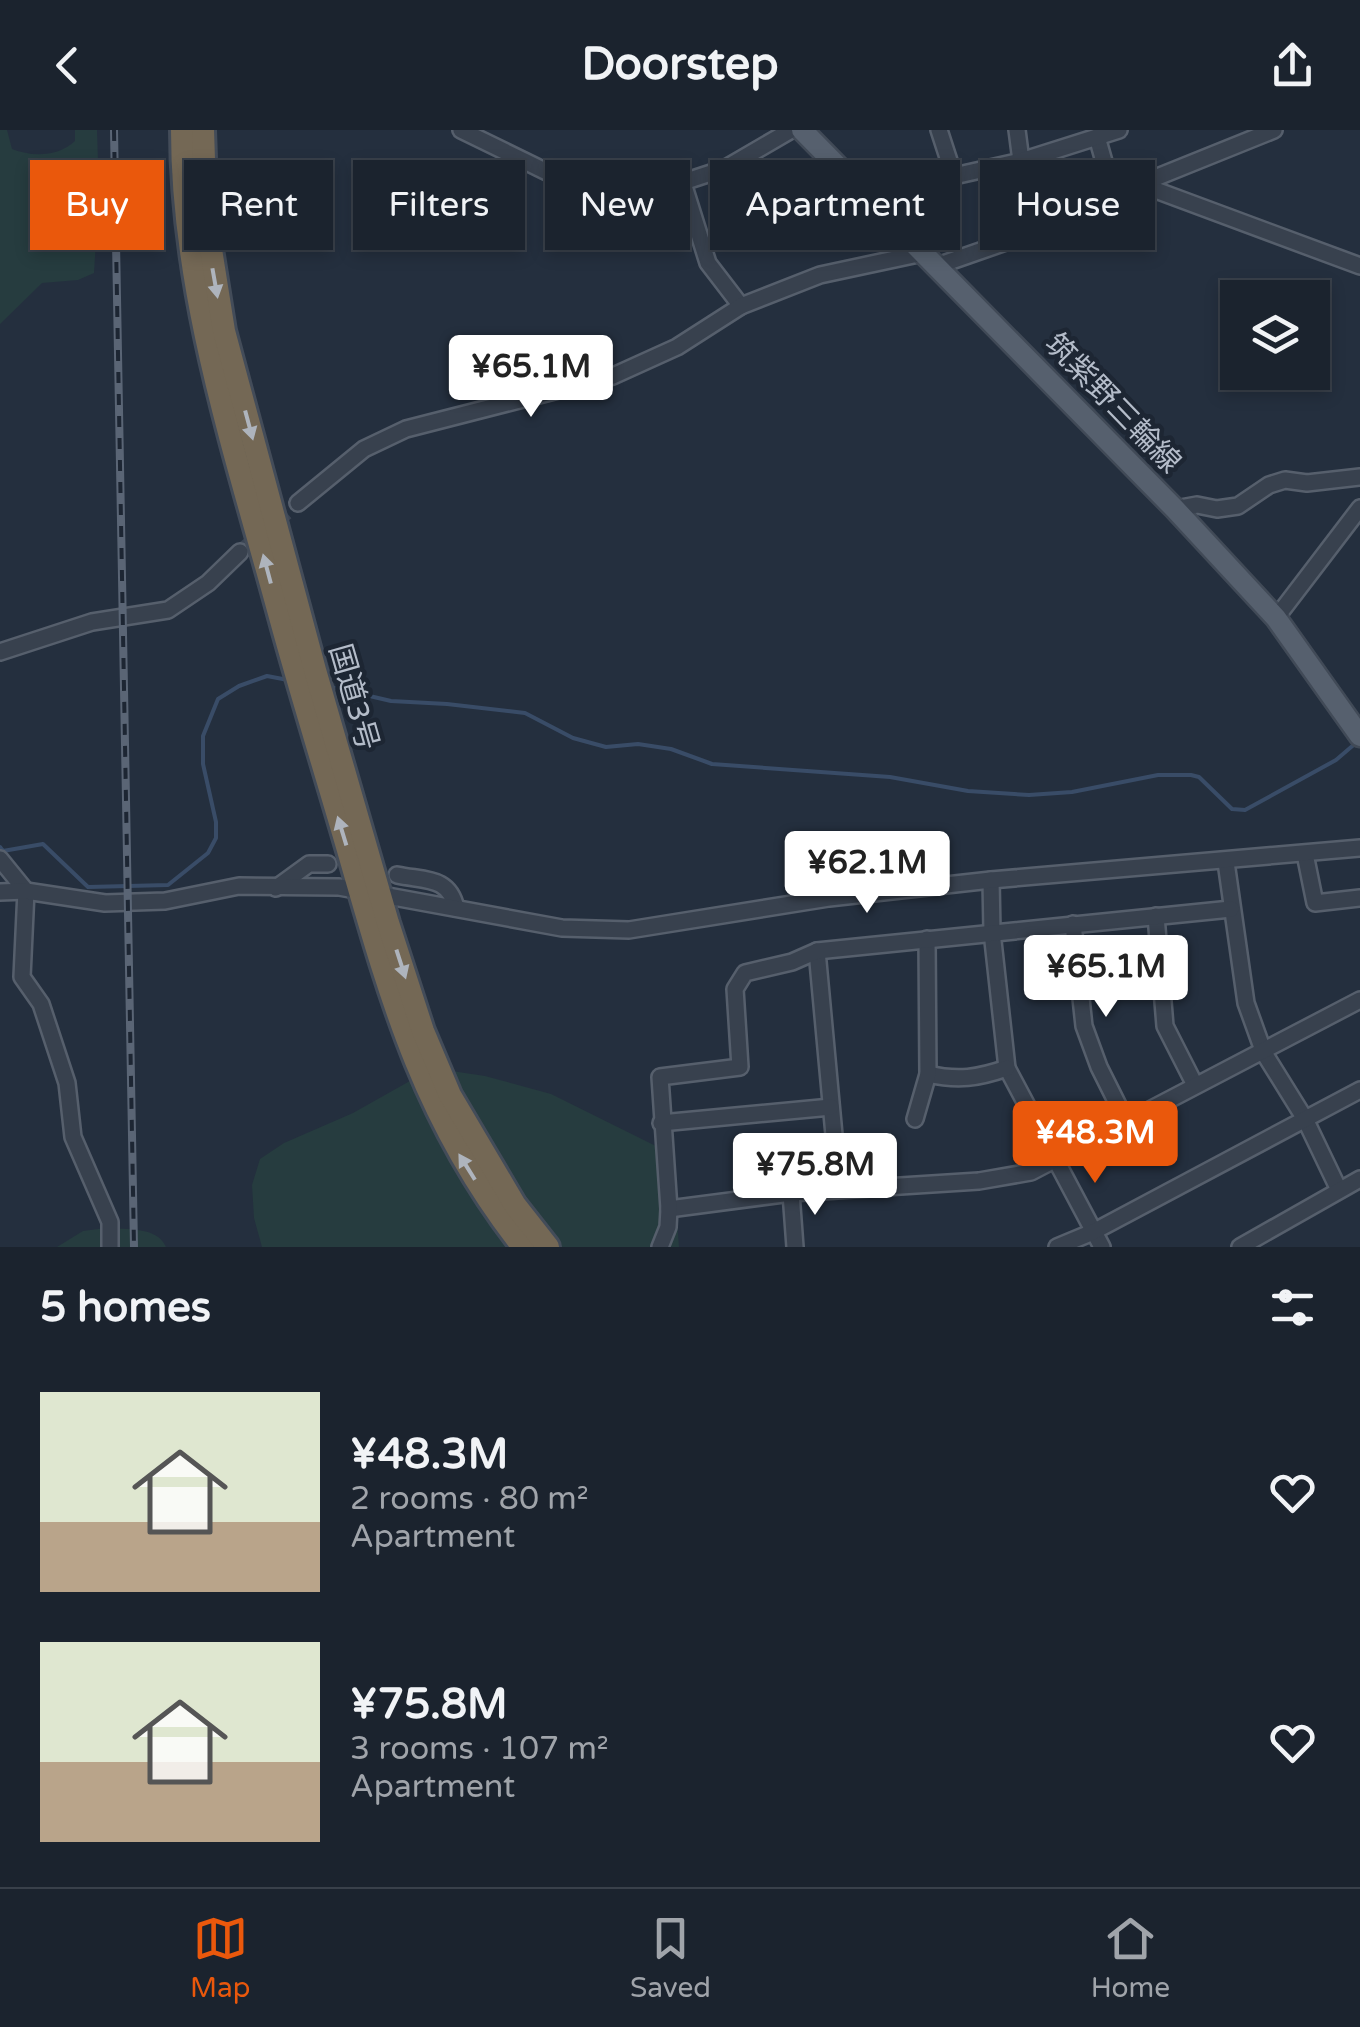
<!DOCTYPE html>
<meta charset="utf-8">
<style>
:root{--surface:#1b232e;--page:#242b36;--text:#f1f3f6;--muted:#a0a4aa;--line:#39404a;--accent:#ea580c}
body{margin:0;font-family:"Varela Round","Noto Sans JP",sans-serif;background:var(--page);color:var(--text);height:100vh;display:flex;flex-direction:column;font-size:38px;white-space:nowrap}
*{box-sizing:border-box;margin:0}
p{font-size:32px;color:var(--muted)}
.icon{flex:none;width:55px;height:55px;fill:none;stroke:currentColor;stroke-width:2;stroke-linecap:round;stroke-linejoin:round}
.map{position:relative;height:1117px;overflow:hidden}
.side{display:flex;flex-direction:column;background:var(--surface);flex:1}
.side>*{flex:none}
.hud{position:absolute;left:30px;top:30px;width:1300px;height:90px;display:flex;gap:20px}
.tools{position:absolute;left:1220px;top:150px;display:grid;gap:20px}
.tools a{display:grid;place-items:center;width:110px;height:110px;border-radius:0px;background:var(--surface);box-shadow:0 5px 15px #0003,0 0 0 2px var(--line);font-size:50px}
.price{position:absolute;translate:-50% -85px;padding:0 22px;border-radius:10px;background:#fff;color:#222;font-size:32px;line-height:65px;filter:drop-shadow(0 2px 5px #0008)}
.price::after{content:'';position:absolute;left:50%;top:60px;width:30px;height:22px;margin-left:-15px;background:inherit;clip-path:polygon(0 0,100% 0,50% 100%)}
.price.active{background:var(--accent);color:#fff}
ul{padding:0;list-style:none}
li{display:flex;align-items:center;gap:30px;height:250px;padding:0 40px}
li span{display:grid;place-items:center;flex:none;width:280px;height:200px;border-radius:0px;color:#555}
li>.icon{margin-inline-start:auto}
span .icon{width:120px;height:120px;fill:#fffc;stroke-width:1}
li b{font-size:42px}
h2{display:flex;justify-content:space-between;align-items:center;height:120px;padding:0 40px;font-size:42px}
.pill{padding:0 35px;border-radius:0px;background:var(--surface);box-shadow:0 5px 15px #0003,0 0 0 2px var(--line);font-size:35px;line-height:90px}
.pill.active{background:var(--accent);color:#fff}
header{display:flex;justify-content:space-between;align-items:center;height:130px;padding:0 40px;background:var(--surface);font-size:45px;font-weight:800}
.dock{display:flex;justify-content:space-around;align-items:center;height:140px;border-top:2px solid var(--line);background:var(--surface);font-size:28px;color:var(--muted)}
.dock a{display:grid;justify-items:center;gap:5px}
.dock .active{color:var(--accent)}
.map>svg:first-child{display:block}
.green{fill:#263c3f}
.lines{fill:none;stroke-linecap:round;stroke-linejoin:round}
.stream{stroke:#394c67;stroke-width:4}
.minor-tunnel{stroke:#3a4453;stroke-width:15;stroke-dasharray:15 8;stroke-linecap:butt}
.minor-casing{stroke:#565f6c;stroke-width:20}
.major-casing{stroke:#414a57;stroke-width:25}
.highway-casing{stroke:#434c59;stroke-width:28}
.minor{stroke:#38414e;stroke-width:15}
.major{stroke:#56606e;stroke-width:20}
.highway{stroke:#746855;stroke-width:22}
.rail-casing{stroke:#5a6575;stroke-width:8}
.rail{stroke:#1d2633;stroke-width:4;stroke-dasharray:11;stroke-linecap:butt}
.oneway{fill:#aeb4bd}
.labels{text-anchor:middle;stroke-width:9;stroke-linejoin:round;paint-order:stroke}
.street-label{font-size:30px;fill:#b4bcc9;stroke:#1d2633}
</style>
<header><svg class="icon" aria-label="back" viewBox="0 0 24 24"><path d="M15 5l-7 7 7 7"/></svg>Doorstep<svg class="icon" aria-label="share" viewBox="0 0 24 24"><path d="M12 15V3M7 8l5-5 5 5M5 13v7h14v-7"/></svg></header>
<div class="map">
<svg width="1360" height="1117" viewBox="0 0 1360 1117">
<rect width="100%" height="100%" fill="#242f3e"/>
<g class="green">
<path d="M0 0H7L12 19C32 27 58 27 75 11V0H97L99 62 94 143 78 150 42 153 0 194Z"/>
<polygon points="445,940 485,946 551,964 672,1024 679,1117 262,1117 254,1088 252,1055 260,1029 284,1013 353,983 417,947"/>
<path d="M106 1098C127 1100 157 1096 166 1117H57L83 1101Z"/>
</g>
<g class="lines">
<g class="stream">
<polyline points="331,557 391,571 447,574 525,583 573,608 606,617 638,614 671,619 712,634 890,647 968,661 1029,665 1072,662 1158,645 1191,645 1199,647 1232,679 1245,680 1336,630 1357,612"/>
<polyline points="0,717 3,721 43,714 88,757 168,755 208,723 216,708 216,692 203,634 203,606 218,569 239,556 267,546 288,550"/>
</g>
<polyline class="minor-tunnel" points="240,422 298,373"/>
<defs>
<g id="minor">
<polyline points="461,0 553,45 587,57 653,62 726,38 791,0"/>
<polyline points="939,0 954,46"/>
<polyline points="1017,0 1021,31"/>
<polyline points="1097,7 1107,42 1360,136"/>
<polyline points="683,53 708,133 741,176"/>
<polyline points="859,58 954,46 1021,31 1119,0"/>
<polyline points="937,136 1066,91 1140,54 1274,0"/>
<polyline points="298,373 364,319 406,299 613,246 677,217 741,176 820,145 923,123"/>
<polyline points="1175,379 1197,375 1217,379 1238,376 1269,355 1285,350 1307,353 1360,347"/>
<polyline points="1276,488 1360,378"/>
<polyline points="0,522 92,492 168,480 208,453 240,422"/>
<polyline points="1305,724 1315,773 1360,768"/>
<polyline points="0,729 26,761 22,847 41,874 67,953 73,1007 110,1092 110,1117"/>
<polyline points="1226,732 1246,873 1264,923 1305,989 1339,1060"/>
<path d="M397 745C425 751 449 746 456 778"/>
<polyline points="991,750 992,802 1007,938 1102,1117"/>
<polyline points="276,758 309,734 328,734"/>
<polyline points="0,762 26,761 105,773 165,771 239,756 339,757 562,798 629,800 829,768 991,750 1360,718"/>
<polyline points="1156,786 1165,896 1195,955"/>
<polyline points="1073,794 1084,896 1099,937 1126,991"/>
<polyline points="817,821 839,1059"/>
<path d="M928 944C958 951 978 948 1007 938"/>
<polyline points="915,989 928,944 927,809"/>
<polyline points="661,993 831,977"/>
<polyline points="791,1063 795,1117"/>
<polyline points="669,1079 791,1063 979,1051 1031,1042 1360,870"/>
<polyline points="660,1117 668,1097 669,1079 660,947 740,937 735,859 745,843 792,832 817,821 1231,779"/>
<polyline points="1057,1117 1093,1102 1360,960"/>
<polyline points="1240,1117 1360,1049"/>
</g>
<polyline id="major" points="802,0 1175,379 1276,488 1360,606"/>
<g id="highway">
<path d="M182 0C182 166 237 328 280 487 302 568 327 647 350 727 392 874 426 994 523 1117"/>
<polyline points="203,0 206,88 224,201 315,540 388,793 423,901 450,965 515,1075 548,1117"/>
</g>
</defs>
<use href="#minor" class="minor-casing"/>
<use href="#major" class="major-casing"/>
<use href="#highway" class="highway-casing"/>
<use href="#minor" class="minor"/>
<use href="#major" class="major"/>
<use href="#highway" class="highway"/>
<defs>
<polyline id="rail" points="114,0 134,1117"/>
</defs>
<use href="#rail" class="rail-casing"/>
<use href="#rail" class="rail"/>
</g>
<defs><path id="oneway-solid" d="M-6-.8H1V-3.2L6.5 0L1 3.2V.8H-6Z" transform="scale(2.5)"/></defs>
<g class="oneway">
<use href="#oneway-solid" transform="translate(215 153) rotate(80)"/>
<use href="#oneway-solid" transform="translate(249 295) rotate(75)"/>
<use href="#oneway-solid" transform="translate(267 439) rotate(-105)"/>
<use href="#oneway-solid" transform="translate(342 701) rotate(-107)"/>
<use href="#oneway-solid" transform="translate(401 834) rotate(72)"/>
<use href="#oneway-solid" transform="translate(467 1037) rotate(-122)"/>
</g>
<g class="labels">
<g class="street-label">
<text transform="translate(1113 273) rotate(46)" y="10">筑紫野三輪線</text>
<text transform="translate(354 567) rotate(74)" y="10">国道3号</text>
</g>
</g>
</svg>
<div class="tools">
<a><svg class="icon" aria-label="layers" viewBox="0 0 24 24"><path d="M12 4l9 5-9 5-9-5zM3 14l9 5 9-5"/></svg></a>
</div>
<b class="price" style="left:531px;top:290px">¥65.1M</b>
<b class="price" style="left:867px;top:786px">¥62.1M</b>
<b class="price" style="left:1106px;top:890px">¥65.1M</b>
<b class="price active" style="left:1095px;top:1056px">¥48.3M</b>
<b class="price" style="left:815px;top:1088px">¥75.8M</b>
<div class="hud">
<a class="pill active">Buy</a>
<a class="pill">Rent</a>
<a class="pill">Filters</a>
<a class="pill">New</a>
<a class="pill">Apartment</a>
<a class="pill">House</a>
</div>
</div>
<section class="side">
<h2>5 homes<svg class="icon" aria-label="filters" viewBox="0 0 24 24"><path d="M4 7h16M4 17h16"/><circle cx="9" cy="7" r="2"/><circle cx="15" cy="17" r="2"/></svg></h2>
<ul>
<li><span style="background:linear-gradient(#dfe7d0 65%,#b9a48a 0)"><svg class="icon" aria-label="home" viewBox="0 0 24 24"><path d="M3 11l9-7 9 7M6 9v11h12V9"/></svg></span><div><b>¥48.3M</b><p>2 rooms · 80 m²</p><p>Apartment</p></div><svg class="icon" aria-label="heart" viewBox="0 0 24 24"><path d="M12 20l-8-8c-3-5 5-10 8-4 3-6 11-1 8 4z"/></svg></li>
<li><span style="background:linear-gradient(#dfe7d0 60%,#b9a48a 0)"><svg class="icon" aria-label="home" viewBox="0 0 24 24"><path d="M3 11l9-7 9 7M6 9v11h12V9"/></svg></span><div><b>¥75.8M</b><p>3 rooms · 107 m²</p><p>Apartment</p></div><svg class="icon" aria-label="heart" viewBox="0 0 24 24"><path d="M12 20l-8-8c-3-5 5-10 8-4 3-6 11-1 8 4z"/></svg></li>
</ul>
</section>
<nav class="dock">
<a class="active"><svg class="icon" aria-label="map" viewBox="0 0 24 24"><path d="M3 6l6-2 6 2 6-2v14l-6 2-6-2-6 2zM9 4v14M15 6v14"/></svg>Map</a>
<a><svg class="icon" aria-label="saved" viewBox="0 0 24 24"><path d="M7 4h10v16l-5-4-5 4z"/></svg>Saved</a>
<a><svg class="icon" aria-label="home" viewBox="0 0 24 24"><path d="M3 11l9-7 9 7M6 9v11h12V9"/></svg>Home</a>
</nav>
